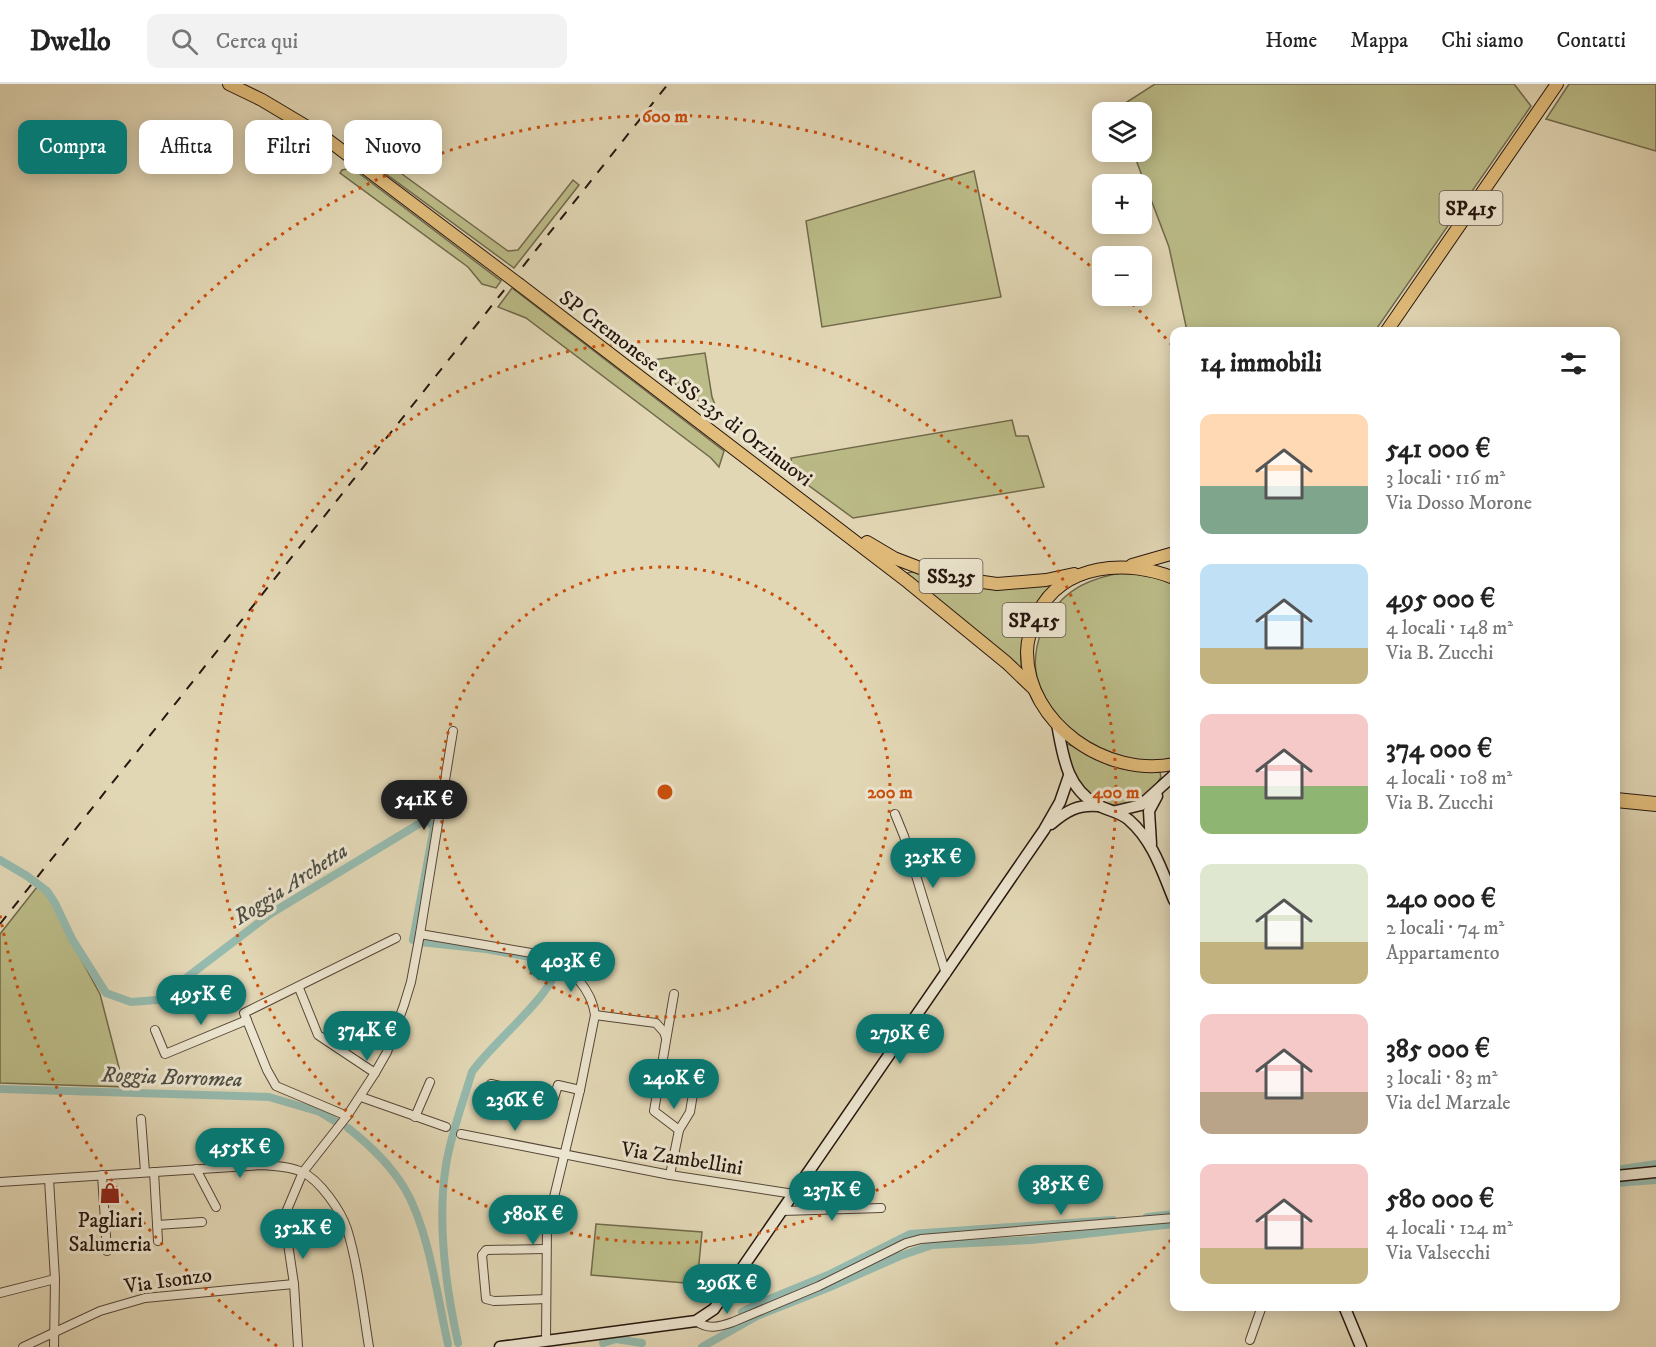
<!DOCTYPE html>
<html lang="it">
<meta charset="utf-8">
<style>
:root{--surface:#fff;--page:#f2f2f2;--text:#222;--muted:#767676;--line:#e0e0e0;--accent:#0f766e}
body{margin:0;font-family:"IM FELL DW Pica",serif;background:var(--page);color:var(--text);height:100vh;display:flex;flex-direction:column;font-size:22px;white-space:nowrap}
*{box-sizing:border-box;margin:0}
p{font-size:20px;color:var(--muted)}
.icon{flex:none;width:33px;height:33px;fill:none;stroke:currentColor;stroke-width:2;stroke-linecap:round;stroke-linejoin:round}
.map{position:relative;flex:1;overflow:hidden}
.side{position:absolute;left:1170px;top:243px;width:450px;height:984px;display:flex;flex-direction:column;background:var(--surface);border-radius:12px;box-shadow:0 3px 15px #0003}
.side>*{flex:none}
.top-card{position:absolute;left:18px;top:36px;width:570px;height:54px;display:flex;gap:12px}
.fabs{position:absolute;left:1092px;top:18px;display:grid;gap:12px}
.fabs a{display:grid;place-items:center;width:60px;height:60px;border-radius:12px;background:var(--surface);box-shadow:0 3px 15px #0003;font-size:30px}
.price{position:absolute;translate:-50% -51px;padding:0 14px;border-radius:21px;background:var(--accent);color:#fff;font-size:20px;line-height:39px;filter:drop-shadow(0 2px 3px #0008)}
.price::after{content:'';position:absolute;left:50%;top:36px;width:18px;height:14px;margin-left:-9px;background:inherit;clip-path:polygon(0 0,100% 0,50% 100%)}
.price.active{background:#222;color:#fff}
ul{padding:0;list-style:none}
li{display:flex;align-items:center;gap:18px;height:150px;padding:0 30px}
li span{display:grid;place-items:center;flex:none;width:168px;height:120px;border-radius:12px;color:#555}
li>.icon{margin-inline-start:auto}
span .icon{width:72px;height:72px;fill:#fffc;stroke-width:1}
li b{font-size:26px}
h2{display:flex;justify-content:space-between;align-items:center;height:72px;padding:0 30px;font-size:26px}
.tag{padding:0 21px;border-radius:12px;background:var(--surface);box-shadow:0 3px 15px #0003;font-size:21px;line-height:54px}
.tag.active{background:var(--accent);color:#fff}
header{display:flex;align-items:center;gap:36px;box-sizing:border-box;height:84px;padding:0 30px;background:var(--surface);border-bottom:2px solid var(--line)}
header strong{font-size:28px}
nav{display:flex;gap:33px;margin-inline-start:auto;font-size:21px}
.search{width:420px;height:54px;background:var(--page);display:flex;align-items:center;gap:15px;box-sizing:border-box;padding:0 21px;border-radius:12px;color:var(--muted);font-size:22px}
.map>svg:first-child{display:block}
.green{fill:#bbbc88;stroke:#71694b;stroke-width:1.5}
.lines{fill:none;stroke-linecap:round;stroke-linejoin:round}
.canal{stroke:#95baae;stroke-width:8}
.street-casing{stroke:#564638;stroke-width:10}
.secondary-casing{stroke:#27160e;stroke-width:13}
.primary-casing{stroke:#27160e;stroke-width:14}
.highway-casing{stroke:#27160e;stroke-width:16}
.street{stroke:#ece5cf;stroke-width:8}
.secondary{stroke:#ece5cf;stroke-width:10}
.primary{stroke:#e1bc7a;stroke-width:12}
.highway{stroke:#e1bc7a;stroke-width:14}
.rail{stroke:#27160e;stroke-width:2;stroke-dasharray:10 10;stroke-linecap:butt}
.primary-bridge-casing{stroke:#27160e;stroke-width:14;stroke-linecap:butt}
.primary-bridge{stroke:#e1bc7a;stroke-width:12}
.ring{fill:none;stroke:#cb4f0c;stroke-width:3;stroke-dasharray:3 6}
.labels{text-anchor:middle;stroke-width:6;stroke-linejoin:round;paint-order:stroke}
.shield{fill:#ece5cf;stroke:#625448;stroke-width:1.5}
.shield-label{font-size:20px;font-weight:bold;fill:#27160e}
.street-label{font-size:21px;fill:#27160e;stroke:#ece5cf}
.poi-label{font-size:21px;fill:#27160e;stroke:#ece5cf}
.water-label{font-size:22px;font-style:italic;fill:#4e4f46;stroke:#ece5cf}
.centre{fill:#cb4f0c;stroke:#ece5cf;stroke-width:3}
.ring-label{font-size:18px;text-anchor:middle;font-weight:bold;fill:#cb4f0c;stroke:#ece5cf;stroke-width:6;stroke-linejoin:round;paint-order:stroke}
</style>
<header>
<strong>Dwello</strong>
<div class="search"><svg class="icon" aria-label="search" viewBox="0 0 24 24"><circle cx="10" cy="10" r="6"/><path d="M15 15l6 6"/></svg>Cerca qui</div>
<nav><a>Home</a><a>Mappa</a><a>Chi siamo</a><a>Contatti</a></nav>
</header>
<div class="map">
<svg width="1656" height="1263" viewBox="0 0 1656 1263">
<rect width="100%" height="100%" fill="#e2d7b5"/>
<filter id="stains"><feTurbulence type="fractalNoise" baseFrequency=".00333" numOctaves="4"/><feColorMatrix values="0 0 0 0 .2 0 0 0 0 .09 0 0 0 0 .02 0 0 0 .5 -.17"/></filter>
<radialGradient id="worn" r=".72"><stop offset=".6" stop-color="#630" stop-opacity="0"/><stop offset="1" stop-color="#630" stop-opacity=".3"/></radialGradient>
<g class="green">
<polygon points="1155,0 1514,0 1531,22 1375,247 1187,247 1169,163 1133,68 1142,68 1142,28 1118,28 1116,25"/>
<polygon points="1569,0 1656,0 1656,67 1546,35"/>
<polygon points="369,66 508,167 518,166 573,96 579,101 514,184 363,73"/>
<polygon points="352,84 501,197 496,204 482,200 468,183 340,89 342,86"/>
<polygon points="974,87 1001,213 822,243 806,137"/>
<polygon points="512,204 724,367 719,383 711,374 526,234 498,223"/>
<polygon points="705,269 712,313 717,326 697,316 644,277"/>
<polygon points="1012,336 1016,352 1028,352 1044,403 853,434 793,390 791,374"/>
<path d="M913 488 954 499 984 503 1050 501V504C1022 531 1024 548 1021 583L1020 584 906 489Z"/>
<path d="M1127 488 1161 495 1174 499V674C1119 689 1052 649 1037 593 1033 577 1037 558 1043 543 1061 506 1088 494 1127 488Z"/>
<path d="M1066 660C1078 661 1092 674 1104 679 1121 687 1141 687 1160 688L1161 693C1157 699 1153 707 1147 712 1124 734 1087 716 1074 692 1069 683 1067 670 1066 660Z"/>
<polygon points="37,803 43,807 55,822 70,855 100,910 124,1003 0,999 0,850"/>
<polygon points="596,1140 702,1148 697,1200 591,1191"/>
</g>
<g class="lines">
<g class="canal">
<path d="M0 776 27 792 47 807 55 819 72 855 106 909 131 918 157 916 270 830 427 735 434 743 413 856 420 858 486 865 541 875 557 882C554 910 490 961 472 988 463 1018 451 1050 446 1081 437 1137 446 1204 458 1259"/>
<polyline points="0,1005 269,1013 320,1028 338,1039"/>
<path d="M348 1044C371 1062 390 1080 405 1105 429 1146 437 1212 448 1260"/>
<polyline points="1616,1086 1656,1080"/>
<polyline points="1616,1099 1656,1096"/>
<polyline points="1147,1133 1174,1130"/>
<polyline points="742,1228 757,1220 828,1191 910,1150 1113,1136"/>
<polyline points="603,1259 616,1255 642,1259"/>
<polyline points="702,1263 757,1232 830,1203 900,1172 932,1161 1031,1156 1174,1140"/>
</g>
<defs>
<g id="street">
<polyline points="895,730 904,752 946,890"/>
<path d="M420 850 549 872C571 884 592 906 595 931L580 1006 547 1142 546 1257"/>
<polyline points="299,904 318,951 375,989"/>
<polyline points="674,910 654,1027 679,1046"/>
<polyline points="595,931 656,939 664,948 666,954"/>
<polyline points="155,946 165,970 247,936"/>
<polyline points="491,1000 554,1014 558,1001 580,1006"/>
<polyline points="361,1013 446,1043"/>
<polyline points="347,1032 276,1002 267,986 244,929 396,854"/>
<polyline points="415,1033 430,998"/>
<polyline points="141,1035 145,1088"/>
<polyline points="461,1050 670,1091 794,1110"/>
<polyline points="196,1085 216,1123"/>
<polyline points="154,1088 158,1157"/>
<polyline points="102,1091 107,1167"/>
<polyline points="670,1091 679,1046 690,1028 694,1004"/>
<polyline points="49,1095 55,1195 54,1263"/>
<path d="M0 1098 262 1081C275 1082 290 1082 302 1088 320 1096 341 1127 347 1145 358 1180 363 1226 369 1263"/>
<polyline points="782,1127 881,1124"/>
<polyline points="157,1141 202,1138"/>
<polyline points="545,1165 486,1166 482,1171 486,1215 494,1217 546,1215"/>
<polyline points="0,1209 55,1195"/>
<path d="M696 1237C708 1246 719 1243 733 1238L819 1202 906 1159 921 1155 1174 1134"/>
<polyline points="1250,1256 1262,1222"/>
<polyline points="23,1263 100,1227 145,1214 294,1200"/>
<polyline points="298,1263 294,1200 284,1133 303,1088 347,1032 375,989 387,968 404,921 411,898 420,850 453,647"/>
</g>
<g id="secondary">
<path d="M1057 640C1063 671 1066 703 1096 720 1107 727 1119 727 1129 736 1153 757 1162 787 1174 816"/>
<polyline points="1116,727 1141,721 1174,691"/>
<path d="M1051 740C1066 727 1078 720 1099 722"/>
<polyline points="1151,760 1149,727 1157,712"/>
<polyline points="1616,1092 1656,1088"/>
<polyline points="1344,1222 1361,1263"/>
<polyline points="500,1263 696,1237 714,1225 1044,746 1060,718 1069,692"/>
</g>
<g id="primary">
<polyline points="229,0 262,16 324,53 504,189"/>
<polyline points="520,201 908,498 1007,579 1034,605"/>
<polyline points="1386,248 1557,0"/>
<polyline points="867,458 894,474 928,487 976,497 997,500 1046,496 1074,490"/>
<polyline points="1132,481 1174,469"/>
<path d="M1174 494C1128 475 1063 479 1038 529 1032 541 1027 554 1027 568 1027 640 1107 694 1174 680"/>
</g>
<polyline id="highway" points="1616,716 1656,720"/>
</defs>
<use href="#street" class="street-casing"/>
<use href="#secondary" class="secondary-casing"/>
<use href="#primary" class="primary-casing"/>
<use href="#highway" class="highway-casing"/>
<use href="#street" class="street"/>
<use href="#secondary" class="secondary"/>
<use href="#primary" class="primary"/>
<use href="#highway" class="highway"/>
<polyline class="rail" points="0,840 668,0"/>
<defs>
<polyline id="primary-bridge" points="504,189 520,201"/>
</defs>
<use href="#primary-bridge" class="primary-bridge-casing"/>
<use href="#primary-bridge" class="primary-bridge"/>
</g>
<g class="ring">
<circle cx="665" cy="708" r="225"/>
<circle cx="665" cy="708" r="451"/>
<path d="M1171 1156A676 676 0 0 1 1053 1262M277 1262A676 676 0 0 1 0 831M0 585A676 676 0 0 1 1100 190M1126 214A676 676 0 0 1 1171 260"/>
</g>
<defs>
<symbol id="shop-bare" viewBox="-9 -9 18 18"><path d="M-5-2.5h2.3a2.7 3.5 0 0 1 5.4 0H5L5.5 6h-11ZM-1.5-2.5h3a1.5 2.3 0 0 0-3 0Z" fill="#8f2418" stroke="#ece5cf" stroke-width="2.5" paint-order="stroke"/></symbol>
</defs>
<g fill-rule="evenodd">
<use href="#shop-bare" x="95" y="1094" width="30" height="30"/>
</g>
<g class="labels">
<g class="shield">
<rect x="1439.5" y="107" width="63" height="34" rx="4.5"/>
<rect x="919.5" y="475" width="63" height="34" rx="4.5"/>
<rect x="1002.5" y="519" width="63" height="34" rx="4.5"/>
</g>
<g class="shield-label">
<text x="1471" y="131">SP415</text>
<text x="951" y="499">SS235</text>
<text x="1034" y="543">SP415</text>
</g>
<g class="street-label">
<text transform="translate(686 304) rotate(37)" y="7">SP Cremonese ex SS 235 di Orzinuovi</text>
<text transform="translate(682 1074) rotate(9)" y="7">Via Zambellini</text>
<text transform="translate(168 1196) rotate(-8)" y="7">Via Isonzo</text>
</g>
<g class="poi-label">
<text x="110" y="1143">Pagliari<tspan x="110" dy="24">Salumeria</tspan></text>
</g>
<g class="water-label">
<text transform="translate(290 799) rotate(-33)" y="8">Roggia Archetta</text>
<text transform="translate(172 992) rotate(2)" y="8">Roggia Borromea</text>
</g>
</g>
<circle cx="665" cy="708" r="9" class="centre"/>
<g class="ring-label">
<text x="665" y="38">600 m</text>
<text x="890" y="714">200 m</text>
<text x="1116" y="714">400 m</text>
</g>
<rect width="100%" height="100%" filter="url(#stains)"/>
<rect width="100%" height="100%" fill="url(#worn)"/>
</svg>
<div class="fabs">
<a><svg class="icon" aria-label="layers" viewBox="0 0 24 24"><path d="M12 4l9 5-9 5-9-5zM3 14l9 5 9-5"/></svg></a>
<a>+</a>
<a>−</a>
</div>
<b class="price active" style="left:424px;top:747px">541K €</b>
<b class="price" style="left:933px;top:805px">325K €</b>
<b class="price" style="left:571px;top:909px">403K €</b>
<b class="price" style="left:201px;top:942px">495K €</b>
<b class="price" style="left:367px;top:978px">374K €</b>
<b class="price" style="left:900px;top:981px">279K €</b>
<b class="price" style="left:674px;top:1026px">240K €</b>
<b class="price" style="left:515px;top:1048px">236K €</b>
<b class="price" style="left:240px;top:1095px">455K €</b>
<b class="price" style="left:1061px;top:1132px">385K €</b>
<b class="price" style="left:832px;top:1138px">237K €</b>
<b class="price" style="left:533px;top:1162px">580K €</b>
<b class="price" style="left:303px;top:1176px">352K €</b>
<b class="price" style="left:727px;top:1231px">296K €</b>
<div class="top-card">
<a class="tag active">Compra</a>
<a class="tag">Affitta</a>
<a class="tag">Filtri</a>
<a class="tag">Nuovo</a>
</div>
<section class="side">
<h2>14 immobili<svg class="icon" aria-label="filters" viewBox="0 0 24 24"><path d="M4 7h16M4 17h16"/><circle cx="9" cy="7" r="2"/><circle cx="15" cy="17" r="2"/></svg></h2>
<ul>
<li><span style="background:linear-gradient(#ffd9b3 60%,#7fa58c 0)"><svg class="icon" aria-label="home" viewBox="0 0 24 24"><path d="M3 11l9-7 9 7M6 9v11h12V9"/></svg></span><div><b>541 000 €</b><p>3 locali · 116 m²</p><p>Via Dosso Morone</p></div></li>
<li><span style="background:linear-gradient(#bfe0f5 70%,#c2b280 0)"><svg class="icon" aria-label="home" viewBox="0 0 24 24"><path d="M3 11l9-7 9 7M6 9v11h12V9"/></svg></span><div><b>495 000 €</b><p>4 locali · 148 m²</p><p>Via B. Zucchi</p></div></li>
<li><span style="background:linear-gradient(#f6c9c9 60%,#8fb573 0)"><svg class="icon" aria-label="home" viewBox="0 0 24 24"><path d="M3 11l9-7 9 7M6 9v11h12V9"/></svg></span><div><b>374 000 €</b><p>4 locali · 108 m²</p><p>Via B. Zucchi</p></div></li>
<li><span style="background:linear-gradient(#dfe7d0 65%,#c2b280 0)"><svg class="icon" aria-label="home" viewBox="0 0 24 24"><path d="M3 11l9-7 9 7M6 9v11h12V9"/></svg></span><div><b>240 000 €</b><p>2 locali · 74 m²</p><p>Appartamento</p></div></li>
<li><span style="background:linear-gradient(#f6c9c9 65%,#b9a48a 0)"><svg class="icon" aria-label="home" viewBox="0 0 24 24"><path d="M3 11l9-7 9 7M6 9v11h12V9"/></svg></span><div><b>385 000 €</b><p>3 locali · 83 m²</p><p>Via del Marzale</p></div></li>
<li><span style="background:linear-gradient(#f6c9c9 70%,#c2b280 0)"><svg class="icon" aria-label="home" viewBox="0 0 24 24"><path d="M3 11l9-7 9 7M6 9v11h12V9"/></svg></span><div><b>580 000 €</b><p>4 locali · 124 m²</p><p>Via Valsecchi</p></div></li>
</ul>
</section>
</div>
